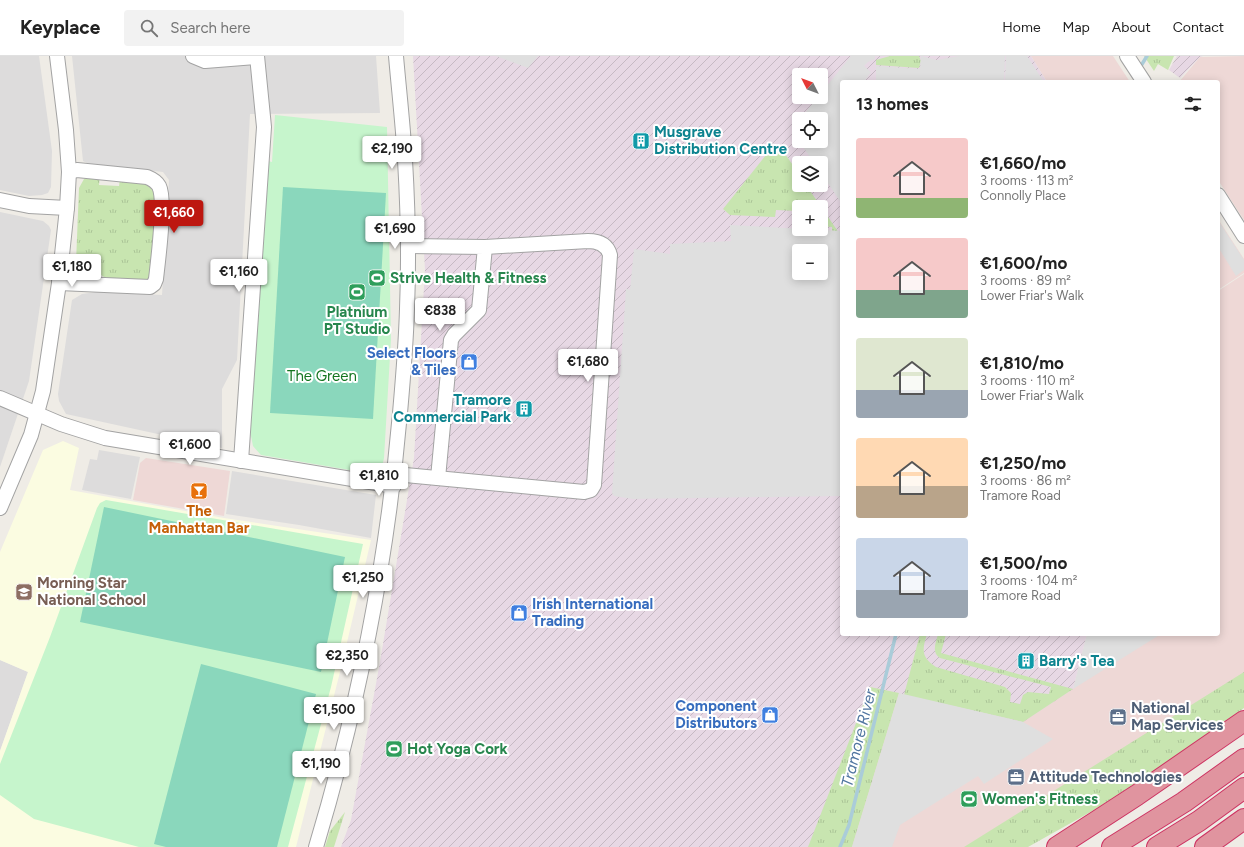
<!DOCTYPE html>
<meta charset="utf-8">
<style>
:root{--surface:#fff;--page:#f2f2f2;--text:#222;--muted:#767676;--line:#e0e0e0;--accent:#bd1710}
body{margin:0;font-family:Figtree,sans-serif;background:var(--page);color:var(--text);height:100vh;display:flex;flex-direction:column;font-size:15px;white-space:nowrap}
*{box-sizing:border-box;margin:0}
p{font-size:13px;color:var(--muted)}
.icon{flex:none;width:22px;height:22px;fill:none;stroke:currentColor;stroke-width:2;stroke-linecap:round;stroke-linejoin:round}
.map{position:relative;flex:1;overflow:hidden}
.drawer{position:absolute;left:840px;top:24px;width:380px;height:556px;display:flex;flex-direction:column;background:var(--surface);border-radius:4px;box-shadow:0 2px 10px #0003}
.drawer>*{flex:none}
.needle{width:26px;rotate:312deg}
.fabs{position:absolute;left:792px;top:12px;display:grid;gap:8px}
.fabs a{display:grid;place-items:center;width:36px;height:36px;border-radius:4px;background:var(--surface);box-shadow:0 2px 10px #0003;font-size:20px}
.price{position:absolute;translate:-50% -34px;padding:0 9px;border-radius:4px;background:#fff;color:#222;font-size:13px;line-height:26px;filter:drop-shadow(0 1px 2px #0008)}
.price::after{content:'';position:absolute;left:50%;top:24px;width:12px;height:9px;margin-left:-6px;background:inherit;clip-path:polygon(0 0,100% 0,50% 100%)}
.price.current{background:var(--accent);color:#fff}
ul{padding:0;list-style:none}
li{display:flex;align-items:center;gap:12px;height:100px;padding:0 16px}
li span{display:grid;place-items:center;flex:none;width:112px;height:80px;border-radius:4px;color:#555}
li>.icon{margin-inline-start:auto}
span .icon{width:48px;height:48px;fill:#fffc;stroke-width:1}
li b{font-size:17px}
h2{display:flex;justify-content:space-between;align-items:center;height:48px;padding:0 16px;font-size:17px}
header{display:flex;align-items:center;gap:24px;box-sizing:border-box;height:56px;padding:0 20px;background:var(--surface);border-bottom:1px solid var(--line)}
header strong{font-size:19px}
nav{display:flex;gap:22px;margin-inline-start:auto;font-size:14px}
.search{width:280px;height:36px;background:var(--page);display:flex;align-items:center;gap:10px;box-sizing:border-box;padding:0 14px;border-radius:4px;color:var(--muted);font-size:15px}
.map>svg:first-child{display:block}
.residential{fill:#dddcdc}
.commercial{fill:#eed8d6}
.industrial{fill:url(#industrial-furrows);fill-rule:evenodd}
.education{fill:#fbfce1}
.grass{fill:url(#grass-tufts)}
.park{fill:#c6f5cc}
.pitch{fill:#8ad7bc}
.parking{fill:#dfdfdf;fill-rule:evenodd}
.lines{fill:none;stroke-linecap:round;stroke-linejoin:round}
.stream{stroke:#aaccd9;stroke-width:3.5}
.minor-casing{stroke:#a3a3a3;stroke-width:16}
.highway-casing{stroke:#cd3362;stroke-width:22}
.minor{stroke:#fff;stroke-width:14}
.highway{stroke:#e0949f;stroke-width:20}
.labels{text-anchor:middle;stroke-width:4;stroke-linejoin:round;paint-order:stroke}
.culture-label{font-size:15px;font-weight:bold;fill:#0d838f;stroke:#fff;text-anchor:start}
.leisure-label{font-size:15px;font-weight:bold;fill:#27864d;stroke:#fff;text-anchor:start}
.shop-label{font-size:15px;font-weight:bold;fill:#366cbe;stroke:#fff;text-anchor:end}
.park-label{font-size:15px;fill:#147520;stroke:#fff}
.food-label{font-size:15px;font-weight:bold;fill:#c56008;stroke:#fff}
.education-label{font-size:15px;font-weight:bold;fill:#785e54;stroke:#fff;text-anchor:start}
.service-label{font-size:15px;font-weight:bold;fill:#4e5e75;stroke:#fff;text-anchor:start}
.water-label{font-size:16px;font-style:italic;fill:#5075a0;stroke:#fff}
</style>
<header>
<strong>Keyplace</strong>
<div class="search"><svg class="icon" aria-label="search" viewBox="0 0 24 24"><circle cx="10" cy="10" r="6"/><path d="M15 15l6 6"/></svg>Search here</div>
<nav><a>Home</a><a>Map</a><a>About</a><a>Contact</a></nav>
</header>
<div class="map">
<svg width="1244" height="791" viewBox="0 0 1244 791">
<defs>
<pattern id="industrial-furrows" width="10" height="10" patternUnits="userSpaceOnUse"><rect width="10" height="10" fill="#e7d8e4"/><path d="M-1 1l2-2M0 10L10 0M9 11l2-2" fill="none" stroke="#c6b9c3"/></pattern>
<pattern id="grass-tufts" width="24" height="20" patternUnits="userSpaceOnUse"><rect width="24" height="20" fill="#c8e5b0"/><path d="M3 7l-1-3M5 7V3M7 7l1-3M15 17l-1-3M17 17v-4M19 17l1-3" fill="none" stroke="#abc497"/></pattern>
</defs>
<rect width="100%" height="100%" fill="#efece6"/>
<g class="residential">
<polygon points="0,0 39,0 52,95 51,131 48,137 42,139 29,140 0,134"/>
<polygon points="72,0 376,0 380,57 250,58 237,304 222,333 222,392 66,358 59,345 58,338 72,244 82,238 96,236 162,239 169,124 163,116 89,108 83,105"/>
<polygon points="0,156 43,165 49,170 51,174 29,325 0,411"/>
<polygon points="99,394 140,401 131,443 82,434 90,403 97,404"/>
<polygon points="232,415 376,439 371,482 299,469 226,458"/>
<polygon points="0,604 28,616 0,695"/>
</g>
<g class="commercial">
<polygon points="1031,0 1113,0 1130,26 1047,26"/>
<polygon points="1244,0 1244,164 1218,124 1218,26 1179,26 1200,1"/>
<polygon points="1218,163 1244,203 1244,217 1218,234"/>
<polygon points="1244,218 1244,636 996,791 816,791 870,631 1073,633 1087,578 1218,578 1218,235"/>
<polygon points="146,402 230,415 224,460 133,444 140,407"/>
</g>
<g class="industrial">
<path d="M413 0H1031L1047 26H842V578H1087L1073 633 1023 666 870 631 816 791H341L351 764 380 606 414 402 425 214ZM799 19H821V41H799ZM799 63H821V85H799ZM799 107H821V129H799ZM799 151H821V173H799ZM799 195H821V217H799Z"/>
<polygon points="1177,0 1203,0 1200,1 1180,22 1169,14"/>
</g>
<polygon class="education" points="63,385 79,392 70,434 224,462 371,484 341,612 296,791 0,791 0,695 28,616 0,604 0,496 43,394"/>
<g class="grass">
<polygon points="890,0 919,0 921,5 919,12 876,9 876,4"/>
<polygon points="1144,0 1174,0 1168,14 1158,8 1154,15"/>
<polygon points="774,93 783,95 799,118 799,129 806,129 837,174 841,182 832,175 832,171 821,170 821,151 799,151 799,155 776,154 775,161 730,159 723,153 770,94"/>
<path d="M92 121H100L99 129 119 130 120 123C134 125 149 125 156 139L151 219 148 224 113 226 94 215 93 225C82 223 78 219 76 207L79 132 84 123Z"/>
<path d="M920 578H927C922 594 921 601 936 611L1005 631 1011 637 1010 646 1020 648 1023 639 1028 636 1049 638 1051 631 940 602C931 596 936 587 938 578H946L941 597 1073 633 1023 666 904 639Z"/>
<polygon points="1244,616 1244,652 1142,723 1094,754 1028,791 964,791"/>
<polygon points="870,631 899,637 852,791 808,791"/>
<polygon points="345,756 334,791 325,791 330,775"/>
</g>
<g class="park">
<polygon points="275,59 387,71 391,283 384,402 382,411 373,418 261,399 253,390 250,375 268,105 272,106"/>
<polygon points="106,444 363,488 331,631 288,791 139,791 34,763 0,739 0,708 50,581 97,452 100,447"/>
</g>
<g class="pitch">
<polygon points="283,131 386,137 373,363 270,357"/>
<polygon points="104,451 345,501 321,616 80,566"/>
<polygon points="201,608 316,638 277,791 166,791 154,788"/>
</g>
<g class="parking">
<polygon points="496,0 538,0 528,12"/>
<polygon points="851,0 875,0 875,3 868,6 864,10 871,16 864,26 842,26 842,148 821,117 821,107 814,107 799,85 821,85 821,63 800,63 818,41 821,41 821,37"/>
<polygon points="921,0 937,4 959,0 1005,0 1004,26 876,26 876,10 920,13"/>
<polygon points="1006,0 1027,0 1044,26 1005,26"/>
<polygon points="1218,164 1244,204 1244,214 1236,220 1218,191"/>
<path d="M730 169 842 175V440L633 443 614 440 612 437 626 233 630 234 634 193 670 198V188L731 185ZM799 195H821V217H799Z"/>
<polygon points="1087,578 1161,578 1073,633"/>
<polygon points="899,637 1023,666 1053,683 984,728 978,720 900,769 892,791 852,791"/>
</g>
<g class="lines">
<g class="stream">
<polyline points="1139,13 1147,0"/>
<polyline points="840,791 849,769 896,578"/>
</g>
<defs>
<g id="minor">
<polyline points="193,0 205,5 257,1"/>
<polyline points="1127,0 1144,26"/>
<polyline points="1218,139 1244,180"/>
<polyline points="0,144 29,150 67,152"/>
<polyline points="408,190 485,191 479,254 454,279 451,284 438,422"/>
<path d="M59 227 150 231 154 228 156 223C158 205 166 144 159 130 156 125 152 123 147 121L77 114 69 116"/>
<polyline points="0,342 61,368 105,382 394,430"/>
<polyline points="241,405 264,71 257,0"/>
<path d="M395 418 584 436 591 434 594 429 610 199C607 188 598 185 588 185L485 191"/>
<polyline points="0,452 31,379 43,335 59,227 67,152 69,116 66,74 57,0"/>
<path d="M316 791C359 648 387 506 400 357 403 323 406 288 407 253 409 204 408 154 405 104 403 69 399 35 396 0"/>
</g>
<g id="highway">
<polyline points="1057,791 1137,739 1244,665"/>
<polyline points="1112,791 1184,746 1244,703"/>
<polyline points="1157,791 1199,765 1244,732"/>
<polyline points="1205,791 1244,763"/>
</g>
</defs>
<use href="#minor" class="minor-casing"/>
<use href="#highway" class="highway-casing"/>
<use href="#minor" class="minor"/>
<use href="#highway" class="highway"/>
</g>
<defs>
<symbol id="building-square" viewBox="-11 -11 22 22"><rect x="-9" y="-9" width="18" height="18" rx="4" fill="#0f9aa8" stroke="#fff"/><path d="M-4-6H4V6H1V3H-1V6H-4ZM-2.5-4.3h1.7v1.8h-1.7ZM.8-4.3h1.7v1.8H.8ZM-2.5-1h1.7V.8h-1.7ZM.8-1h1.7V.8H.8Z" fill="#fff"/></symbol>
<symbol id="stadium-square" viewBox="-11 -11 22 22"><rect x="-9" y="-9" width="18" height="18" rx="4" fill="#2e9e5b" stroke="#fff"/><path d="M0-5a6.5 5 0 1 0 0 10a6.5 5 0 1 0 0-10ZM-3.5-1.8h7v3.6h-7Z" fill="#fff"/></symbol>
<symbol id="shop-square" viewBox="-11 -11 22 22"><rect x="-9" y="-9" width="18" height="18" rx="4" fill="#3f7fe0" stroke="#fff"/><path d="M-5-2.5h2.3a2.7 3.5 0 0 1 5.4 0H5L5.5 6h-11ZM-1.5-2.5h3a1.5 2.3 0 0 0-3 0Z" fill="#fff"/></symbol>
<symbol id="bar-square" viewBox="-11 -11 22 22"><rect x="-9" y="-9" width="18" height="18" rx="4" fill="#e8710a" stroke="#fff"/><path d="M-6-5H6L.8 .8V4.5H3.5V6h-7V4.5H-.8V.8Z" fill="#fff"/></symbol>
<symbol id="school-square" viewBox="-11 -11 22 22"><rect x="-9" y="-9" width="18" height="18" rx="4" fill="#8d6e63" stroke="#fff"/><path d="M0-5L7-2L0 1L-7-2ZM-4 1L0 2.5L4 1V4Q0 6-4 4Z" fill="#fff"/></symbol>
<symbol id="office-square" viewBox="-11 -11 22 22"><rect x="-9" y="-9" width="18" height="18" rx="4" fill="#5c6f8a" stroke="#fff"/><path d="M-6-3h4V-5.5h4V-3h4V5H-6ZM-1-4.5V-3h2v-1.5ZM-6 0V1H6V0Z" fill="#fff"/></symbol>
</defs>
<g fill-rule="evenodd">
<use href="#building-square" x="631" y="75" width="20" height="20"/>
<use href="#stadium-square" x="367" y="212" width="20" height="20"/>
<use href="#stadium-square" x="347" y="226" width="20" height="20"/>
<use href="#shop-square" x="459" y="296" width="20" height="20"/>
<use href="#building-square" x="514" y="343" width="20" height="20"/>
<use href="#bar-square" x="189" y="425" width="20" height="20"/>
<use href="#school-square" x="14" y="526" width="20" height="20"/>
<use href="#shop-square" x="509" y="547" width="20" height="20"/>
<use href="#building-square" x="1016" y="595" width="20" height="20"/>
<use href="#shop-square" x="760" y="649" width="20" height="20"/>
<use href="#office-square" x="1108" y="651" width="20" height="20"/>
<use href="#stadium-square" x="384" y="683" width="20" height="20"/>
<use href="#office-square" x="1006" y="711" width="20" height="20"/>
<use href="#stadium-square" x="959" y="733" width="20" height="20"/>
</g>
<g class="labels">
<g class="culture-label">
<text x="654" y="81">Musgrave<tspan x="654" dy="17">Distribution Centre</tspan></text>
<text x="511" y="349" text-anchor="end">Tramore<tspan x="511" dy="17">Commercial Park</tspan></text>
<text x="1039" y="610">Barry's Tea</text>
</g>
<g class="leisure-label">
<text x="390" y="227">Strive Health &amp; Fitness</text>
<text x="357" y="261" text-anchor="middle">Platnium<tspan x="357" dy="17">PT Studio</tspan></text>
<text x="407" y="698">Hot Yoga Cork</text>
<text x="982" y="748">Women's Fitness</text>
</g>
<g class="shop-label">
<text x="456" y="302">Select Floors<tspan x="456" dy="17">&amp; Tiles</tspan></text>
<text x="532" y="553" text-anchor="start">Irish International<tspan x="532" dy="17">Trading</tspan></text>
<text x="757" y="655">Component<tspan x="757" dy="17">Distributors</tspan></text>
</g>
<g class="park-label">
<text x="322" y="325">The Green</text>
</g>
<g class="food-label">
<text x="199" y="460">The<tspan x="199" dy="17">Manhattan Bar</tspan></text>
</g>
<g class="education-label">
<text x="37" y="532">Morning Star<tspan x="37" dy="17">National School</tspan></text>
</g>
<g class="service-label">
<text x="1131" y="657">National<tspan x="1131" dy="17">Map Services</tspan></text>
<text x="1029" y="726">Attitude Technologies</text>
</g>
<g class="water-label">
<text transform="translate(858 682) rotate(-76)" y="6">Tramore River</text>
</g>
</g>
</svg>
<div class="fabs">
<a><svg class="needle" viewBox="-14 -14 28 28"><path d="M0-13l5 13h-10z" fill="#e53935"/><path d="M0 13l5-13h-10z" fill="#767676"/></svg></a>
<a><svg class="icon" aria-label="locate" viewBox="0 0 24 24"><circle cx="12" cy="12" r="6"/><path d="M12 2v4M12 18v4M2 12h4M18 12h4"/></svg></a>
<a><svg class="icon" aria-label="layers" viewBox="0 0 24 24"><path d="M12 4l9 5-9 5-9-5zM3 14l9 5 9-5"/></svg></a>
<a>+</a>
<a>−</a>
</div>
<b class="price" style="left:392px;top:114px">€2,190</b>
<b class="price current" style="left:174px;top:178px">€1,660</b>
<b class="price" style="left:395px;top:194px">€1,690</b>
<b class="price" style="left:72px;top:232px">€1,180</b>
<b class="price" style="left:239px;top:237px">€1,160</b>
<b class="price" style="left:440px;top:276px">€838</b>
<b class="price" style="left:588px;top:327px">€1,680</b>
<b class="price" style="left:190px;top:410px">€1,600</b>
<b class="price" style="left:379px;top:441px">€1,810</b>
<b class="price" style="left:363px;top:543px">€1,250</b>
<b class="price" style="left:347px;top:621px">€2,350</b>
<b class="price" style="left:334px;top:675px">€1,500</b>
<b class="price" style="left:321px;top:729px">€1,190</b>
<section class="drawer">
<h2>13 homes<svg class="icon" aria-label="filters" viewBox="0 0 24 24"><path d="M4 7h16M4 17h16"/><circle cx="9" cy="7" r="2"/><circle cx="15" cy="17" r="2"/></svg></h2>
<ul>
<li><span style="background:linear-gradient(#f6c9c9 75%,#8fb573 0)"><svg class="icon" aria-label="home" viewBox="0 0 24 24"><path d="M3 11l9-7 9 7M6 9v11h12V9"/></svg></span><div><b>€1,660/mo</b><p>3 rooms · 113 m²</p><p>Connolly Place</p></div></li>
<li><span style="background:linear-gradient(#f6c9c9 65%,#7fa58c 0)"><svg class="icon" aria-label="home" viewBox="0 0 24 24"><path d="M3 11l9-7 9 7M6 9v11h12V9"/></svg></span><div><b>€1,600/mo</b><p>3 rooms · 89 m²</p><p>Lower Friar's Walk</p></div></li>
<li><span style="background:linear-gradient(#dfe7d0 65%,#9aa5b1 0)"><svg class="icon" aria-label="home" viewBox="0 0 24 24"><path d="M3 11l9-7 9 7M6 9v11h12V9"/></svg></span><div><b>€1,810/mo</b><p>3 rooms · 110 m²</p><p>Lower Friar's Walk</p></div></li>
<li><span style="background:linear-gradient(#ffd9b3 60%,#b9a48a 0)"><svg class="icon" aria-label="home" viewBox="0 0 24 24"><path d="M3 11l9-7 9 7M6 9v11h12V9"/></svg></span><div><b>€1,250/mo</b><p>3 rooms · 86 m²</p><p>Tramore Road</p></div></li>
<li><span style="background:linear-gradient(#c9d6e8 65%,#9aa5b1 0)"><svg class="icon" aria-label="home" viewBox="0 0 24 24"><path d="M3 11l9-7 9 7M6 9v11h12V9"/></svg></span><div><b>€1,500/mo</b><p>3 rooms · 104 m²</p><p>Tramore Road</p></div></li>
</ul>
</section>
</div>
